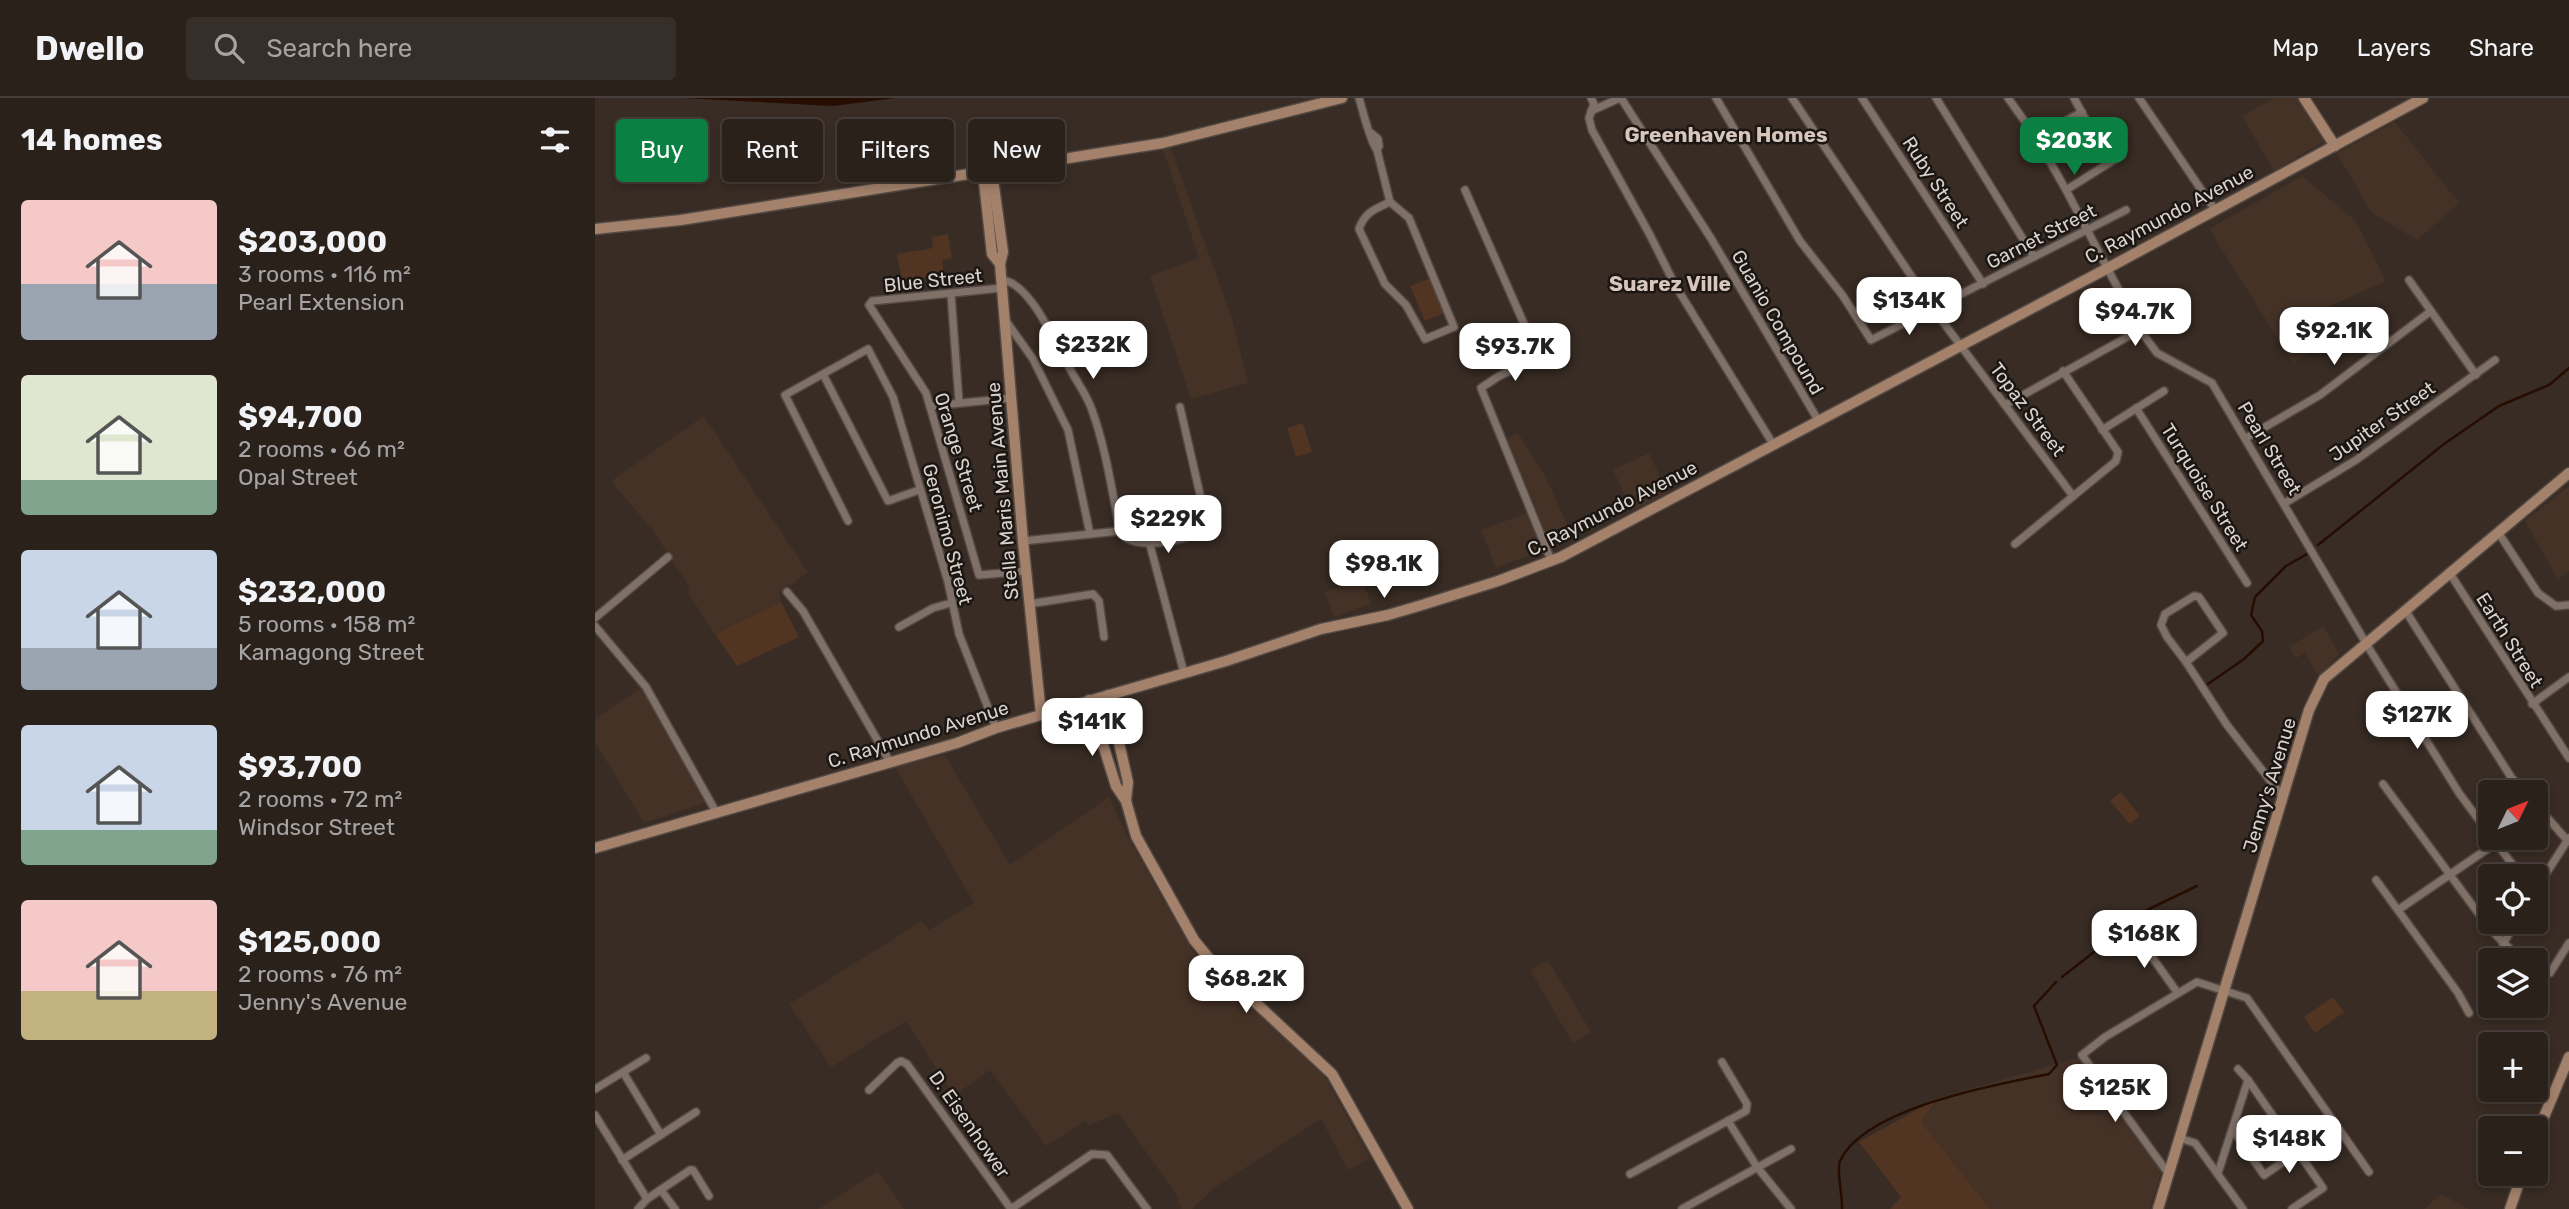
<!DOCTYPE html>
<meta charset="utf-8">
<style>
:root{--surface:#2a211b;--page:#362e28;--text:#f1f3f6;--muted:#a5a3a3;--line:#463e3a;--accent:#0b8043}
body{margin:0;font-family:Rubik,sans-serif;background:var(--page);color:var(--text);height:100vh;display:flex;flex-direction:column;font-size:26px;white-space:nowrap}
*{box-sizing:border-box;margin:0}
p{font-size:23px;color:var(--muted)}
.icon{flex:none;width:38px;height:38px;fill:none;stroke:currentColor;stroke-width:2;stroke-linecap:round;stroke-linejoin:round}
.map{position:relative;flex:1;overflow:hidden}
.details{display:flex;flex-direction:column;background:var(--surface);width:595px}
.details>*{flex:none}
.banner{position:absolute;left:21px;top:21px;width:665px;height:63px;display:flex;gap:14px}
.needle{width:46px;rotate:47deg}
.controls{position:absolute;left:1883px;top:682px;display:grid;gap:14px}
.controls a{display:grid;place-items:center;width:70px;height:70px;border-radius:7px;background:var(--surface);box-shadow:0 4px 10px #0003,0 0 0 2px var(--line);font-size:35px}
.price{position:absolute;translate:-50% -60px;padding:0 16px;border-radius:14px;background:#fff;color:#222;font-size:23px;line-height:46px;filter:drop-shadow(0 2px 4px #0008)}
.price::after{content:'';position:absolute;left:50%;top:42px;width:21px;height:16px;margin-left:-10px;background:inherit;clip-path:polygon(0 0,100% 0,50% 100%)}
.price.active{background:var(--accent);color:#fff}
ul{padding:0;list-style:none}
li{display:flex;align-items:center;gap:21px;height:175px;padding:0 21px}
li span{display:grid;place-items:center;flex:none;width:196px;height:140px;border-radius:7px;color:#555}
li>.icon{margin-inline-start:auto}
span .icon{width:84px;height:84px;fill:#fffc;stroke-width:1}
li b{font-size:30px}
h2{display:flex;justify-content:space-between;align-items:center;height:84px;padding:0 21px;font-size:30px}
.tag{padding:0 24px;border-radius:7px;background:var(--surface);box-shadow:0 4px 10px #0003,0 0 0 2px var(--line);font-size:24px;line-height:63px}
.tag.active{background:var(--accent);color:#fff}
header{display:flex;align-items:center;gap:42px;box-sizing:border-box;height:98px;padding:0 35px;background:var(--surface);border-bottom:2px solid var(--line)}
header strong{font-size:33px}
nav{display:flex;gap:38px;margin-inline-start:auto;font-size:24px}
.search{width:490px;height:63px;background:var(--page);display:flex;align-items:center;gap:18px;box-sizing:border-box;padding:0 24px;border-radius:7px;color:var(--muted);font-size:26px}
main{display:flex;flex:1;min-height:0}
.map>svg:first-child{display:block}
.built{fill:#453227}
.green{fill:#513422}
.water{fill:#260d00}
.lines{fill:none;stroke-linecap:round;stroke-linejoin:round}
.stream{stroke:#260d00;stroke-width:2.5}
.street-casing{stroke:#534943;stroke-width:10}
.secondary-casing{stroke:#534943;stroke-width:13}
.street{stroke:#807168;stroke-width:7}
.secondary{stroke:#a3816b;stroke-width:10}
.labels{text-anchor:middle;stroke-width:5;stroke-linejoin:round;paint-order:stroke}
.street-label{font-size:19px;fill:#dad2cd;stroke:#1b1612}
.neighbourhood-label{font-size:21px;font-weight:bold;fill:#d6c6bc;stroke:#1b1612}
</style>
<header>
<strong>Dwello</strong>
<div class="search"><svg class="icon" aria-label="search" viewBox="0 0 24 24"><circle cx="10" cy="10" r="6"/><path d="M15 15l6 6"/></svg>Search here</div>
<nav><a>Map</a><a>Layers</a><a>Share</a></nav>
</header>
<main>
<section class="details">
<h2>14 homes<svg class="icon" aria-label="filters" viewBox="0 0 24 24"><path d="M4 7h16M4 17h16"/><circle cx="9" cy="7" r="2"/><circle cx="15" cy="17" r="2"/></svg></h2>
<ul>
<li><span style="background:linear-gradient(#f6c9c9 60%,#9aa5b1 0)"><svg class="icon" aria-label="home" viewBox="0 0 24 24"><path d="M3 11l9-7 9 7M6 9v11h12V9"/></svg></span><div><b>$203,000</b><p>3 rooms · 116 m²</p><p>Pearl Extension</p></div></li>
<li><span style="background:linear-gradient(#dfe7d0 75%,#7fa58c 0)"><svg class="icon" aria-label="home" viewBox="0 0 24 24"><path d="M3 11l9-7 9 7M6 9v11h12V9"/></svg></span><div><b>$94,700</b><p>2 rooms · 66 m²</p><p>Opal Street</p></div></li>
<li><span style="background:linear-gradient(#c9d6e8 70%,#9aa5b1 0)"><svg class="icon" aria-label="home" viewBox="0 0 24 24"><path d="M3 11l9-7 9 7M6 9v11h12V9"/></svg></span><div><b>$232,000</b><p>5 rooms · 158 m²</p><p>Kamagong Street</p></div></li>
<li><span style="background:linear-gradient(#c9d6e8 75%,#7fa58c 0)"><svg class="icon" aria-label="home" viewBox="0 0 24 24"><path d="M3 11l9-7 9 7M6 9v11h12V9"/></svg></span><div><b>$93,700</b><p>2 rooms · 72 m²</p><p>Windsor Street</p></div></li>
<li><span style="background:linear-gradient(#f6c9c9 65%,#c2b280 0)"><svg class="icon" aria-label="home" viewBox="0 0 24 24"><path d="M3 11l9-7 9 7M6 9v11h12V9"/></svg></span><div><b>$125,000</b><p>2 rooms · 76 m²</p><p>Jenny's Avenue</p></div></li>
</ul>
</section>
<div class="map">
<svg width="1974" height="1111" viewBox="0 0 1974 1111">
<rect width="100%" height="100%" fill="#382c24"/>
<g class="built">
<polygon points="1679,0 1703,0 1729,43 1679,73 1647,18"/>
<polygon points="1800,24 1864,105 1822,142 1776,114 1742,55"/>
<polygon points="575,48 637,221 653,285 596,301 555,178 604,160 568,51"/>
<polygon points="1707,78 1760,122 1791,183 1719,215 1734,243 1698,265 1614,131"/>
<polygon points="109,318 213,474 184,496 186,504 120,536 93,495 95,490 59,434 16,383"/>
<polygon points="923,335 951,380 978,439 956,449 912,340"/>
<polygon points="1054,355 1073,395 1037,413 1018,372"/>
<polygon points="1974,388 1974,473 1963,482 1930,423"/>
<polygon points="934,414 948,452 901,470 886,432"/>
<polygon points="767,481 776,506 739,519 730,494"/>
<polygon points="1728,528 1744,556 1724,579 1710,555 1701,560 1694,549"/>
<polygon points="47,589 112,704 49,725 0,644 0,621"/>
<polygon points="350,657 415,767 514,699 529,732 598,854 729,977 775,1060 753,1072 726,1021 619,1090 597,1111 586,1111 582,1097 523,1015 494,1027 490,1023 451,1048 395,972 359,998 311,923 236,969 194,906 327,823 334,832 379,805 300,669"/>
<polygon points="953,862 996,934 978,945 935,872"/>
<polygon points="1486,959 1567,1071 1555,1111 1395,1111 1326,1024 1343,1000"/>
<polygon points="283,1073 309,1111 223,1111"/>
<polygon points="1846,1096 1874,1111 1829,1111"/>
</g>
<g class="green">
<polygon points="353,136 357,160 347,162 349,176 307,183 302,156 338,150 337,139"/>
<polygon points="835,180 850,215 830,223 815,188"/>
<polygon points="708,325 717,354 701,359 692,330"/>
<polygon points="186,504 204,539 142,568 120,536"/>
<polygon points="1526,694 1545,718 1535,726 1515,703"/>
<polygon points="1738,899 1749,914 1720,935 1709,919"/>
<polygon points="1343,1000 1326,1024 1395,1111 1295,1111 1306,1099 1264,1044"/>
</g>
<polygon class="water" points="88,0 300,0 238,8"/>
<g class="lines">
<g class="stream">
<polyline points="1723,447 1849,346 1904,308 1954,287 1974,270"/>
<polyline points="1610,588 1649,561 1668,543 1667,533 1656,517 1660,499 1691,468 1712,456"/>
<polyline points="1467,879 1554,811 1602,788"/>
<path d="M1247 1111C1248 1099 1241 1072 1245 1063 1269 1010 1402 986 1454 976L1462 967 1439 908 1461 884"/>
</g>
<defs>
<g id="street">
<path d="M764 0C768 13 775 44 782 52"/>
<polyline points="996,0 999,6 994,20 997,32 1055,137 1080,187 1178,346"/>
<polyline points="1026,0 1117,142 1223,322"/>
<polyline points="1121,0 1205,143 1248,198 1276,242 1531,112"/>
<polyline points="1197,0 1339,212 1478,398"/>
<polyline points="1267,0 1388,186"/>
<polyline points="1341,0 1439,159"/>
<polyline points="1413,0 1441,39 1471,92 1545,232 1562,255 1617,285 1775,552 1864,695 1895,737"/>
<polyline points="1479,0 1499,37"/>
<polyline points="1544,0 1620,112"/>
<polyline points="996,13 1025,0"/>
<path d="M776 35 783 41 784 48 782 52 795 104 814 120 859 229 830 241 811 207 790 186 764 131C770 114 780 111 795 104"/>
<polyline points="1441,39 1487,14"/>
<polyline points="870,92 944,260 904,278 886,290 956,462"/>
<polyline points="1471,92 1527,57"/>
<path d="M406 182C435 183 461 247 474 269 481 283 492 297 497 312 511 351 517 393 525 433 534 456 603 442 612 427L585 309"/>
<polyline points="1814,182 1881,277"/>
<polyline points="407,190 277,203 274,207 331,295 384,477 431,473"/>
<polyline points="356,196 364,304"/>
<polyline points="411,223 438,261 473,332 495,436"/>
<polyline points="228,276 293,403 324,392"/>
<polyline points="1410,307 1545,232"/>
<polyline points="336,308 417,300"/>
<polyline points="1541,310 1652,485"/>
<polyline points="1507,332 1569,293"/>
<polyline points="1651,340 1725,297 1836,213"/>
<polyline points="1690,405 1761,362 1900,262"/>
<polyline points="253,423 190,297 273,251 298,299 353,484 364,536 401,630"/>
<polyline points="1903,434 1943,495 1961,508 1974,507"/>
<polyline points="428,443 525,433"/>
<polyline points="1420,446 1521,363 1523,354 1468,273"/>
<polyline points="555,447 589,575"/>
<polyline points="1854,474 1974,660"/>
<polyline points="192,494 208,513 295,664"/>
<polyline points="434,506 498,496 504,503 509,539"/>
<polyline points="1810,512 1916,679 1930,695"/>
<polyline points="0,520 73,459"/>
<polyline points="0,528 51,589 121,714"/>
<polyline points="304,529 338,510 356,505"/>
<polyline points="1591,564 1572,539 1566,527 1570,516 1599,498 1604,499 1628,535 1591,564 1632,627 1688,699"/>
<polyline points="1937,606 1974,579"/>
<polyline points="1788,686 1895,831 1927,863"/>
<polyline points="1941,707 1972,742"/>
<polyline points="1898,741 1927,779"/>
<polyline points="1781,782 1863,895 1874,915"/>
<polyline points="1941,791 1974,740"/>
<polyline points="1803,812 1901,745"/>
<polyline points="1539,834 1582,894"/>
<polyline points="1908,846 1921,824"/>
<polyline points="1941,875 1947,877 1955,875 1974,845"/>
<polyline points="1643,971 1653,982 1728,1090 1697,1111"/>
<polyline points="28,974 66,1037"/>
<polyline points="0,991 51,960"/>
<polyline points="274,992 302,965 306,963 312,966 416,1111 497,1056 512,1057 552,1111"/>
<polyline points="0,1017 52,1101"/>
<polyline points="1133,1023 1162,1069 1196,1111"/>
<polyline points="1638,1032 1669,1077 1703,1054"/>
<polyline points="1584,1040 1600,1045 1648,1111"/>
<polyline points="27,1062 101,1014"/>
<polyline points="1573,1075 1487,957 1510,939 1602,884 1652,900 1774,1074"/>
<polyline points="1623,1075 1653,982"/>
<polyline points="1035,1076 1151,1013 1152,1006 1127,964"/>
<polyline points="66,1092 80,1111"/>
<polyline points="43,1111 52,1101 95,1072 98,1072 114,1098"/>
<polyline points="1087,1111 1196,1051"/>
</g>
<g id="secondary">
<polyline points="1709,0 1740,48"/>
<polyline points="397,74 408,154 405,166 428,443 446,616"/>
<polyline points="388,75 397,156 405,166"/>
<polyline points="0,131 86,122 568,45 747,0"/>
<polyline points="513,597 533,684 531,702"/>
<polyline points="494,602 521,688 531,703 541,738 599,842 617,864 737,976 813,1111"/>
<polyline points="0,750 362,645 401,630 631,563 726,531 793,517 827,507 903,483 966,459 1513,170 1828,0"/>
<polyline points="1941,1038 1974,959"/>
<polyline points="1563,1111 1714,612 1729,581 1974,375"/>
<polyline points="1915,1111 1927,1076"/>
</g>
</defs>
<use href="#street" class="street-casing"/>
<use href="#secondary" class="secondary-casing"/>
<use href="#street" class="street"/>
<use href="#secondary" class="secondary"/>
</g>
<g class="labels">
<g class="street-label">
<text transform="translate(1341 84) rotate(57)" y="7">Ruby Street</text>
<text transform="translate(1574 116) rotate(-28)" y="7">C. Raymundo Avenue</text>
<text transform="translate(1446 138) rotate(-27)" y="7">Garnet Street</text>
<text transform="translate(338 182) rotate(-6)" y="7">Blue Street</text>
<text transform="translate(1183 224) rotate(60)" y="7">Guanio Compound</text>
<text transform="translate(1433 311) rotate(53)" y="7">Topaz Street</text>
<text transform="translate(1787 323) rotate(-35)" y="7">Jupiter Street</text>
<text transform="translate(1675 350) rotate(59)" y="7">Pearl Street</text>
<text transform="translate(364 354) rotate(73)" y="7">Orange Street</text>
<text transform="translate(1610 389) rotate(58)" y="7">Turquoise Street</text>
<text transform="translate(407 393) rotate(-95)" y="7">Stella Maris Main Avenue</text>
<text transform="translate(1017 410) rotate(-27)" y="7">C. Raymundo Avenue</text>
<text transform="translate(353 436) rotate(75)" y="7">Geronimo Street</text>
<text transform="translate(1915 542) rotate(58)" y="7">Earth Street</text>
<text transform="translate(323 636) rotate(-17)" y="7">C. Raymundo Avenue</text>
<text transform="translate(1674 687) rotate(-73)" y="7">Jenny's Avenue</text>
<text transform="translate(375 1026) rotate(55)" y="7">D. Eisenhower</text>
</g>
<g class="neighbourhood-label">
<text x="1131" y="44">Greenhaven Homes</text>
<text x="1075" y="193">Suarez Ville</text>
</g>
</g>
</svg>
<div class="controls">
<a><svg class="needle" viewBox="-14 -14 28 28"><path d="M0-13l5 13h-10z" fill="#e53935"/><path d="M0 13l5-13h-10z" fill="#a5a3a3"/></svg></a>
<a><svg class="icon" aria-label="locate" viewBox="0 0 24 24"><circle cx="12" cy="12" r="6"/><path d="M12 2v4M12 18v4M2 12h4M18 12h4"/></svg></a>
<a><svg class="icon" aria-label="layers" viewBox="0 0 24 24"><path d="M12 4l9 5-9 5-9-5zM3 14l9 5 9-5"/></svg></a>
<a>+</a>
<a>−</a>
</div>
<b class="price active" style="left:1479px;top:79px">$203K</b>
<b class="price" style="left:1314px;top:239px">$134K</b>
<b class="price" style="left:1540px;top:250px">$94.7K</b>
<b class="price" style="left:1739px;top:269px">$92.1K</b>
<b class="price" style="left:498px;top:283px">$232K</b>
<b class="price" style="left:920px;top:285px">$93.7K</b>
<b class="price" style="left:573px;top:457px">$229K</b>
<b class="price" style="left:789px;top:502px">$98.1K</b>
<b class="price" style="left:1822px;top:653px">$127K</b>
<b class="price" style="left:497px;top:660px">$141K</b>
<b class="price" style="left:1549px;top:872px">$168K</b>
<b class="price" style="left:651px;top:917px">$68.2K</b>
<b class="price" style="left:1520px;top:1026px">$125K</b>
<b class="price" style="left:1694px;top:1077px">$148K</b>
<div class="banner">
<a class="tag active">Buy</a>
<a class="tag">Rent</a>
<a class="tag">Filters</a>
<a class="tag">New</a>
</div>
</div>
</main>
